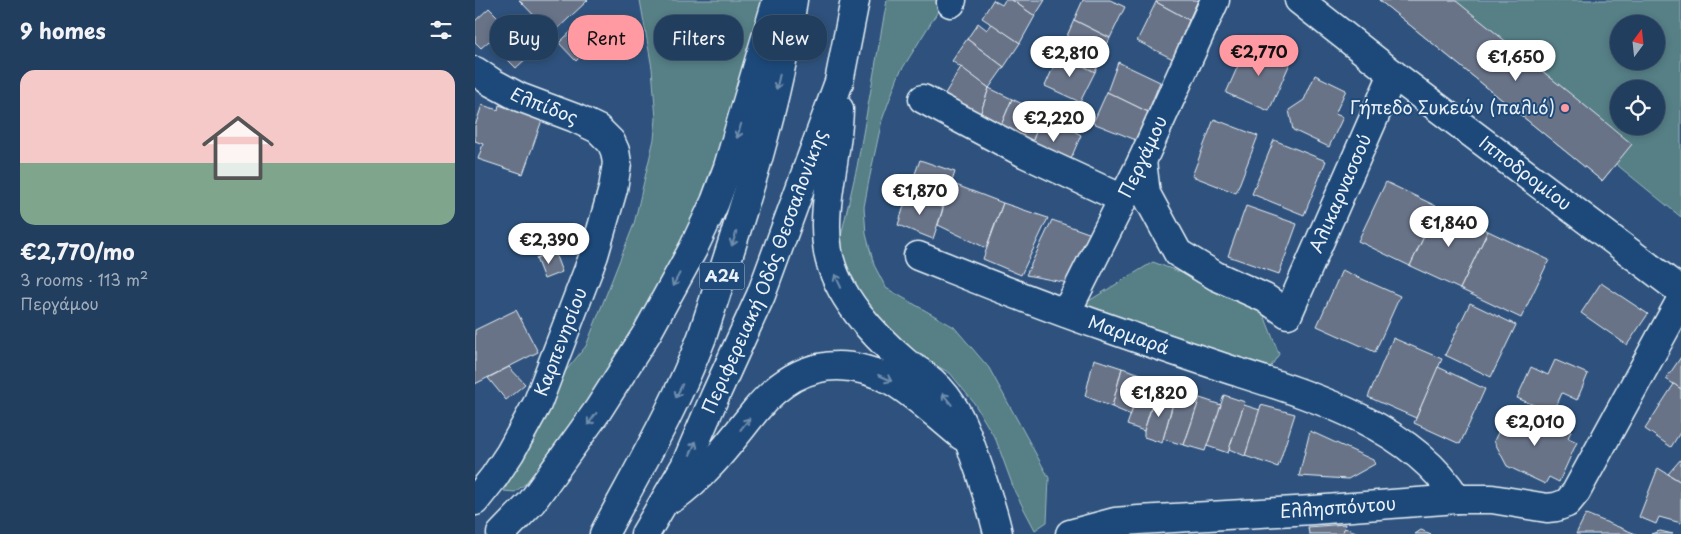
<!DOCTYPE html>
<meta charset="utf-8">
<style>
:root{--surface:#223e5e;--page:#2e4967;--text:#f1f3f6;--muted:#a2aebc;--line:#3f5773;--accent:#ff9aa2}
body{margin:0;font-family:"Playpen Sans",sans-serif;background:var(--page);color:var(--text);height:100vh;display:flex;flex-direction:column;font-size:19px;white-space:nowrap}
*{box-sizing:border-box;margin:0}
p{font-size:16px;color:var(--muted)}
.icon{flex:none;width:28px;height:28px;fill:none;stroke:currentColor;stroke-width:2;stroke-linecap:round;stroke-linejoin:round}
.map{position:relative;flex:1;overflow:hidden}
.sheet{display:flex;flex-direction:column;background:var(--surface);width:475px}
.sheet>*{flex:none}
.hud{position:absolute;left:15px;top:15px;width:475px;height:45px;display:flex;gap:10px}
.needle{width:32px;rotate:15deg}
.buttons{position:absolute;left:1135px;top:15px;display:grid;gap:10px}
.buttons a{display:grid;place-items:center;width:55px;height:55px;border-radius:50%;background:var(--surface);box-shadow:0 2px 8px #0003,0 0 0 1px var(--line);font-size:25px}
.price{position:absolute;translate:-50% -42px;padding:0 11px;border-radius:18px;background:#fff;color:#222;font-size:16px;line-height:32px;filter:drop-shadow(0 1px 2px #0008)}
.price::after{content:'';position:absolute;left:50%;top:30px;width:15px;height:11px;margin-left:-8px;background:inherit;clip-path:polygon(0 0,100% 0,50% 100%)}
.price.current{background:var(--accent);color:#111}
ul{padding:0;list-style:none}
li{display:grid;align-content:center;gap:10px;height:265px;padding:0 20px}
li+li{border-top:1px solid var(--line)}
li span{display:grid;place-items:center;height:155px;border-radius:15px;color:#555}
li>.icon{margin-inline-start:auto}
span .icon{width:90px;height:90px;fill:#fffc;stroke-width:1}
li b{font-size:21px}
h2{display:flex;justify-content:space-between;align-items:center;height:60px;padding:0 20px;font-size:21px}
.chip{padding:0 18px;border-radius:20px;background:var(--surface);box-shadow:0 2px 8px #0003,0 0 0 1px var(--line);font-size:18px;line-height:45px}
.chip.current{background:var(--accent);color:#111}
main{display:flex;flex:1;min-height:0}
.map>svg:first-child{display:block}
.green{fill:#567f86;stroke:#9fb8bf;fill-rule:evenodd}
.building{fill:#687388;stroke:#e8f1f8}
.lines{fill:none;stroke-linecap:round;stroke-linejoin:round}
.minor-casing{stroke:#e8f1f8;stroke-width:31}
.highway-casing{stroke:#e8f1f8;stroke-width:31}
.minor{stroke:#1f4a7a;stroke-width:28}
.highway{stroke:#1f4a7a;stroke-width:28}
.oneway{stroke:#6f8dac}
.poi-dot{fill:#ff9aa2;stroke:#1f4a7a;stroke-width:2}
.labels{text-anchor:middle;stroke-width:4;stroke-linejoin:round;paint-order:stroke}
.shield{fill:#1f4a7a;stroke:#acbfd2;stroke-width:1}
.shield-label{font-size:16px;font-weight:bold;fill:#e8f1f8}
.street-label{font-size:18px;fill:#e8f1f8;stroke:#1f4a7a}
.poi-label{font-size:18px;fill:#e8f1f8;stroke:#1f4a7a;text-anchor:end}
</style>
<main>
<section class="sheet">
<h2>9 homes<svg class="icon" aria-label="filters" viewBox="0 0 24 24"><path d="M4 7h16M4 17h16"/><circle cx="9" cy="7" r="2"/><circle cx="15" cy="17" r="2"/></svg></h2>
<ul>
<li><span style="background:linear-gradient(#f6c9c9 60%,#7fa58c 0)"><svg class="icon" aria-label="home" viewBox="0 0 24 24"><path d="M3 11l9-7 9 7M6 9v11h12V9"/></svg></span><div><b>€2,770/mo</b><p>3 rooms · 113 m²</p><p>Περγάμου</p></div></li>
</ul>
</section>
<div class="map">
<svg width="1206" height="534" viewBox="0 0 1206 534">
<rect width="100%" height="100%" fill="#2e527d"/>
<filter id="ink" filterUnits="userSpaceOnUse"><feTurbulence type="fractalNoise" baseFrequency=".02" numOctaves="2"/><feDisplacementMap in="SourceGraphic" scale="10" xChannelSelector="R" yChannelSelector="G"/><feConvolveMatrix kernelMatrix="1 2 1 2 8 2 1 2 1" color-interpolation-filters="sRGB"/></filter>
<g filter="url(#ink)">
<g class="green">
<polygon points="165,0 287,0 266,89 249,142 211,244 117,397 50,484 40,492 29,491 89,373 111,346 159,224 179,139 181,119 177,68"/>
<polygon points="412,0 470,0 424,74 407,120 394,180 389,207 391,234 399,265 411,288 479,327 514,368 574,478 572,522 560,530 540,492 521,440 499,403 475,373 435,351 387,305 365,251 366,236 382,167"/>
<path d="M904 0H1206V217L1141 164 1127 181ZM1144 24H1181V61H1144ZM1144 89H1181V126H1144Z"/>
<polygon points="678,262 784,302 804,354 789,377 602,308"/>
</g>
<g class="building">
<polygon points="44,0 113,0 77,34"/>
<polygon points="518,0 527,5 530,0 537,0 560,16 545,43 507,18"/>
<polygon points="537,0 570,0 560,16"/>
<polygon points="608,0 635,0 650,7 635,38 599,20"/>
<polygon points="682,0 723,0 714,20 681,2"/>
<polygon points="904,0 980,0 1157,144 1127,181"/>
<polygon points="681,2 714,20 698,59 662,41"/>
<polygon points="14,8 58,52 41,68 14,41 6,48 0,42 0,21"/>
<polygon points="110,18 127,35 101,61 84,43"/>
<polygon points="599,20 635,38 620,72 584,54"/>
<polygon points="503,23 512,30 517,24 545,43 529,67 492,39"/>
<polygon points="492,39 529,67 514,88 477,61"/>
<polygon points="773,43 816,61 794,111 751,93"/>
<polygon points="584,54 620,72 605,102 570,86"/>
<polygon points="643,62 685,82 673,112 632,92"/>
<polygon points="486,67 514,88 503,121 465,102"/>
<polygon points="840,75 871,90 860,114 868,117 854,147 818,130 814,110 829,100"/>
<polygon points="514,88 537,99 522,135 503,121"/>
<polygon points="632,92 673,112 661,140 618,123"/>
<polygon points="537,99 568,114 553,153 522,135"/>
<polygon points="7,105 23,110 24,105 67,120 48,174 3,159 8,144 0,141 0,126"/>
<polygon points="568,114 606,135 591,170 553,153"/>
<polygon points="739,119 783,136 761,193 717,176"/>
<polygon points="799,140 851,161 829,215 777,194"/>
<polygon points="445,160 480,172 468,208 433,193"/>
<polygon points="911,182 963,207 935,266 883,241"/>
<polygon points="476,183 528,203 511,248 463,225"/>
<polygon points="433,193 468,208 458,239 423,225"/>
<polygon points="528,203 573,218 546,275 508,259"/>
<polygon points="771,206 822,224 804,274 753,256"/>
<polygon points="963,207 1013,231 985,289 935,266"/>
<polygon points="577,220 622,236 598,284 551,275"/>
<polygon points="1013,231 1074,260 1046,318 985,289"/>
<polygon points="79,251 87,272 69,279 61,258"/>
<polygon points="867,270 925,296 900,352 842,326"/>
<polygon points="1126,283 1173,314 1152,345 1106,313"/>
<polygon points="995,303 1041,325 1016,377 970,355"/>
<polygon points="41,310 63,352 0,384 0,330"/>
<polygon points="918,338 967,359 941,418 893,397"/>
<polygon points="1206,357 1206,389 1191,379"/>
<polygon points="619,359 647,368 637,407 610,396"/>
<polygon points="1080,360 1113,374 1102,400 1087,393 1078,413 1042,398 1056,367 1073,375"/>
<polygon points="34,367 50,384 31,400 13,378"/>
<polygon points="963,367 1010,389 985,444 939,423"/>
<polygon points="647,368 669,375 656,415 637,407"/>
<polygon points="667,382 682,388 669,431 652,425"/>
<polygon points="1199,384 1206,389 1206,431 1196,447 1170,429"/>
<polygon points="702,390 725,398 709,445 688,439"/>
<polygon points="681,393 699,399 687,443 669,437 669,431"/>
<polygon points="749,395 770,402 753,453 732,446"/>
<polygon points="725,398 746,405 730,451 709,445"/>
<polygon points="769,405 785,410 770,456 754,449"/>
<polygon points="786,405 820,414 803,467 770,456"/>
<polygon points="1033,411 1058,423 1062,415 1096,431 1093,438 1102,442 1084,482 1074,477 1070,484 1032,466 1019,441"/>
<polygon points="835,431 898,460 900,464 873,479 824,476"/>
<polygon points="1206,459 1206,482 1193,474"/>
<polygon points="1183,468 1206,482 1206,523 1184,517 1181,524 1164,517"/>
<polygon points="1111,514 1161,534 1101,534"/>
<polygon points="870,524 868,534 834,534 833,527"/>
<polygon points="869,528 888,534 868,534"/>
<polygon points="946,530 956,534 940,534"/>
<polygon points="1185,531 1198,534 1176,534"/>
</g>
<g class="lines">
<defs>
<g id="minor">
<path id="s1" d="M824 0 918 74 1206 291"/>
<polyline points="476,3 477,0"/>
<path id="s2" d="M0 71 18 83 44 97 100 118 123 129 136 142 140 151 142 163 138 189 119 255 62 404 35 453 19 477 0 501"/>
<polyline points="448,99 551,154 648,199"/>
<path id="s3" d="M667 161 671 194 703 253 741 276 790 298 813 314 918 74"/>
<path id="s4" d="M443 256C504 280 565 305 627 326 669 341 711 355 753 369 831 394 936 424 982 499"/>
<path id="s5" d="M591 313 667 161 740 0"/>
<path id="s6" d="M595 534 640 522 664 520 838 510 982 499H1017L1072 508 1081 507 1092 503 1101 492 1206 300"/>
</g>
<g id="highway">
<path d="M364 109C363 157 345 204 353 252 361 295 398 335 430 362 436 367 443 370 449 375 460 383 470 394 477 405 490 425 497 450 505 472 511 493 519 513 523 534"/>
<path d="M198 498C233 473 254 443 281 410 319 364 366 353 419 382 442 396 466 419 487 436"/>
<polyline points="26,534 56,503 123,410 172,333 218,249 240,202 253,167 302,0"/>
<path d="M129 534C163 470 201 406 227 337 263 226 301 116 318 0"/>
<path id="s7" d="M170 534 210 466 240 396 286 295 364 82 380 0"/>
</g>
</defs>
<use href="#minor" class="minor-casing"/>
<use href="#highway" class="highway-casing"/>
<use href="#minor" class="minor"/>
<use href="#highway" class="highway"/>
</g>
<defs><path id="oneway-shaft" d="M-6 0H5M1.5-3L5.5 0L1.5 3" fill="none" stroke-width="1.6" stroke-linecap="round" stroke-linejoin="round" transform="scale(1.25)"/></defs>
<g class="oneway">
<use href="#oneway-shaft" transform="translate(303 82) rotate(103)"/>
<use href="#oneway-shaft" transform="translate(264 131) rotate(107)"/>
<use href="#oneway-shaft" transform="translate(259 239) rotate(108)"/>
<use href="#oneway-shaft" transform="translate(201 280) rotate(118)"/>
<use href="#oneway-shaft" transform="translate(363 281) rotate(-115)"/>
<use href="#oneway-shaft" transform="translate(410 378) rotate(25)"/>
<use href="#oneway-shaft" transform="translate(204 391) rotate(116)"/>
<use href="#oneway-shaft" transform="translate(472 399) rotate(-129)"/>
<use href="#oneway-shaft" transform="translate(117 419) rotate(126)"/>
<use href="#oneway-shaft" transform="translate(270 424) rotate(-52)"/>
<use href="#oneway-shaft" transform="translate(218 448) rotate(-66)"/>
</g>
</g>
<circle class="poi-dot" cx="1090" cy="108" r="5"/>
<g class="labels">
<rect class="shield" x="224.5" y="262.5" width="45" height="27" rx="4"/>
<g class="shield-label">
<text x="247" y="282">Α24</text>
</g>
<g class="street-label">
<text dy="6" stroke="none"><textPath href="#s2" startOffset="78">Ελπίδος</textPath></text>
<text dy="6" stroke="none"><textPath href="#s5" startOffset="174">Περγάμου</textPath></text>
<text dy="6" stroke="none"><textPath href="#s1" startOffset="285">Ιπποδρομίου</textPath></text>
<text dy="6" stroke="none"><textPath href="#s3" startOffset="358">Αλικαρνασσού</textPath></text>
<text dy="6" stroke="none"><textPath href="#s7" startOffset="289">Περιφερειακή Οδός Θεσσαλονίκης</textPath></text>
<text dy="6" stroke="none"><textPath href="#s4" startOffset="225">Μαρμαρά</textPath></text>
<text transform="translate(86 342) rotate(-69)" y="6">Καρπενησίου</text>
<text dy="6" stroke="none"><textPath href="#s6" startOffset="270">Ελλησπόντου</textPath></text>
</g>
<g class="poi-label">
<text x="1080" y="114">Γήπεδο Συκεών (παλιό)</text>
</g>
</g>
</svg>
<div class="buttons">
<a><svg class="needle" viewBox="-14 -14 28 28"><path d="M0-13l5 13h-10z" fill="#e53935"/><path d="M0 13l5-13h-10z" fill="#a2aebc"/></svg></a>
<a><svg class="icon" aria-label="locate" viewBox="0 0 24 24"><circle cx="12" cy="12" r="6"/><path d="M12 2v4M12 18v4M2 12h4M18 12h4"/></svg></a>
</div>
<b class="price current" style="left:784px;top:77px">€2,770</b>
<b class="price" style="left:595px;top:78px">€2,810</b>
<b class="price" style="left:1041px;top:82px">€1,650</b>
<b class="price" style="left:579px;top:143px">€2,220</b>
<b class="price" style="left:445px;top:216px">€1,870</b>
<b class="price" style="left:974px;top:248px">€1,840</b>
<b class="price" style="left:74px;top:265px">€2,390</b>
<b class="price" style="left:684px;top:418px">€1,820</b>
<b class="price" style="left:1060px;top:447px">€2,010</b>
<div class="hud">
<a class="chip">Buy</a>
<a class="chip current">Rent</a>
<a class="chip">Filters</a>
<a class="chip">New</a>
</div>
</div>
</main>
